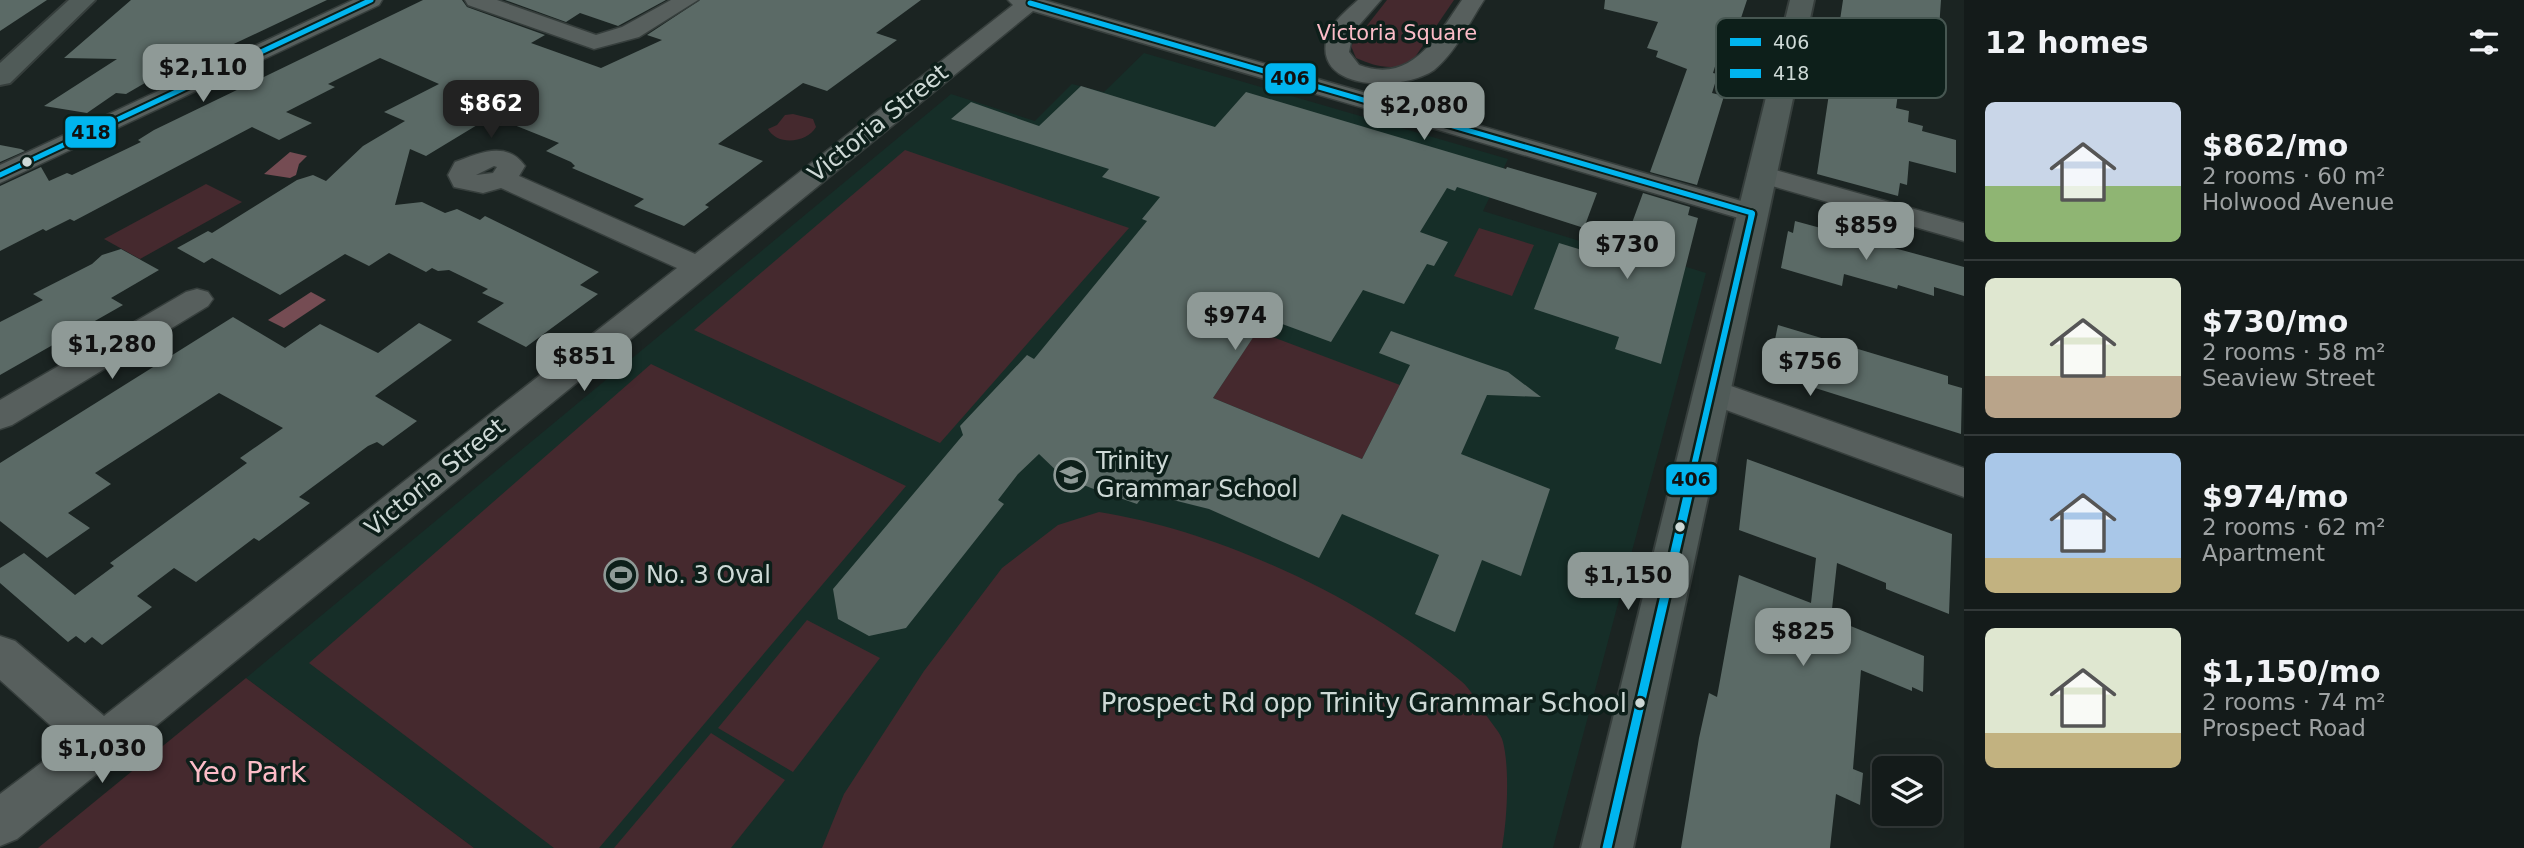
<!DOCTYPE html>
<meta charset="utf-8">
<style>
:root{--surface:#141b1a;--page:#212827;--text:#f1f3f6;--muted:#9da1a2;--line:#333939;--accent:#8f9a97}
body{margin:0;font-family:"DejaVu Sans",sans-serif;background:var(--page);color:var(--text);height:100vh;display:flex;flex-direction:column;font-size:26px;white-space:nowrap}
*{box-sizing:border-box;margin:0}
p{font-size:23px;color:var(--muted)}
.icon{flex:none;width:38px;height:38px;fill:none;stroke:currentColor;stroke-width:2;stroke-linecap:round;stroke-linejoin:round}
.map{position:relative;flex:1;overflow:hidden}
.panel{display:flex;flex-direction:column;background:var(--surface);width:560px}
.panel>*{flex:none}
.tools{position:absolute;left:1872px;top:756px;display:grid;gap:14px}
.tools a{display:grid;place-items:center;width:70px;height:70px;border-radius:10px;background:var(--surface);box-shadow:0 7px 28px #0002,0 0 0 2px var(--line);font-size:35px}
.price{position:absolute;translate:-50% -60px;padding:0 16px;border-radius:14px;background:var(--accent);color:#111;font-size:23px;line-height:46px;filter:drop-shadow(0 2px 4px #0008)}
.price::after{content:'';position:absolute;left:50%;top:42px;width:21px;height:16px;margin-left:-10px;background:inherit;clip-path:polygon(0 0,100% 0,50% 100%)}
.price.on{background:#222;color:#fff}
ul{padding:0;list-style:none}
li{display:flex;align-items:center;gap:21px;height:175px;padding:0 21px}
li+li{border-top:2px solid var(--line)}
li span{display:grid;place-items:center;flex:none;width:196px;height:140px;border-radius:10px;color:#555}
li>.icon{margin-inline-start:auto}
span .icon{width:84px;height:84px;fill:#fffc;stroke-width:1}
li b{font-size:30px}
h2{display:flex;justify-content:space-between;align-items:center;height:84px;padding:0 21px;font-size:30px}
main{display:flex;flex:1;min-height:0}
.map>svg:first-child{display:block}
.built{fill:#162e28}
.green{fill:#45292e}
.water{fill:#754c53}
.building{fill:#5b6a66}
.lines{fill:none;stroke-linecap:round;stroke-linejoin:round}
.street-casing{stroke:#363e3c;stroke-width:3}
.secondary-casing{stroke:#363e3c;stroke-width:4}
.street{fill:#575f5d;fill-rule:evenodd}
.secondary{fill:#505b58;fill-rule:evenodd}
.bus-1-far2-casing{stroke:#0d1f1a;stroke-width:9}
.bus-1-far1-casing{stroke:#0d1f1a;stroke-width:11}
.bus-1-casing{stroke:#0d1f1a;stroke-width:14}
.bus-2-casing{stroke:#0d1f1a;stroke-width:9}
.bus-1-far2{stroke:#00b5ef;stroke-width:5}
.bus-1-far1{stroke:#00b5ef;stroke-width:6}
.bus-1{stroke:#00b5ef;stroke-width:9}
.bus-2{stroke:#00b5ef;stroke-width:5}
.bus-dot{fill:#ced9d6;stroke:#0d1f1a;stroke-width:2.5}
.labels{text-anchor:middle;stroke-width:7;stroke-linejoin:round;paint-order:stroke}
.far-park-label{font-size:21px;fill:#fcbcc7;stroke:#0d1f1a}
.street-label{font-size:24px;fill:#ced9d6;stroke:#0d1f1a}
.poi-label{font-size:24px;fill:#ced9d6;stroke:#0d1f1a;text-anchor:start}
.near-bus-label{font-size:26px;fill:#ced9d6;stroke:#0d1f1a;text-anchor:end}
.near-park-label{font-size:28px;fill:#fcbcc7;stroke:#0d1f1a}
.key{fill:#0d1f1a;stroke:#475752;stroke-width:2}
.key-label{font-size:19px;fill:#ced9d6}
.line-badge{stroke:#0d1f1a;stroke-width:2.5}
.pale-badge-label{font-size:19px;text-anchor:middle;font-weight:bold;fill:#111}
</style>
<main>
<div class="map">
<svg width="1964" height="848" viewBox="0 0 1964 848">
<rect width="100%" height="100%" fill="#1b2422"/>
<polygon class="built" points="1144,53 1508,159 1483,211 1583,242 1586,236 1706,273 1553,848 474,848 246,678 951,94 1035,121 1072,84 1104,92"/>
<g class="green">
<path d="M1387 0H1454L1411 63C1391 71 1374 66 1356 58L1351 46Z"/>
<path d="M793 114 813 119 816 127C807 143 777 146 768 129L777 125 785 115Z"/>
<polygon points="905,150 1129,228 940,443 694,330"/>
<polygon points="206,184 242,202 140,259 104,239"/>
<polygon points="1479,228 1534,245 1512,296 1454,276"/>
<polygon points="1257,331 1400,385 1362,459 1213,398"/>
<polygon points="651,364 906,486 599,848 554,848 309,663"/>
<path d="M1099 512C1220 531 1368 600 1461 681 1471 689 1478 704 1486 715 1491 723 1501 733 1503 742 1510 770 1507 820 1502 848H822L844 794 924 671 1002 568 1058 525Z"/>
<polygon points="807,620 880,658 793,772 718,728"/>
<polygon points="246,678 474,848 38,848"/>
<polygon points="711,733 785,780 731,848 614,848"/>
</g>
<g class="water">
<polygon points="290,152 307,156 299,164 296,175 290,178 264,174"/>
<polygon points="311,292 326,300 284,328 268,320"/>
</g>
<g class="building">
<polygon points="0,0 47,0 0,31"/>
<polygon points="131,0 327,0 204,58 198,55 165,77 157,76 126,94 116,93 87,113 44,106 117,59 64,58"/>
<polygon points="423,0 462,0 467,7 545,35 531,43 601,68 662,40 647,35 700,0 921,0 876,33 897,40 827,91 803,83 718,144 763,161 705,205 709,207 684,226 634,206 644,199 572,168 575,166 571,162 546,151 559,143 492,116 426,156 410,149 395,205 422,202 445,213 457,209 480,220 485,216 599,272 580,285 598,294 526,347 477,322 504,303 482,293 488,289 449,270 438,271 432,268 426,272 389,253 369,266 345,254 280,295 212,258 204,263 177,248 208,231 212,233 297,180 313,175 326,181 363,146 405,121 384,112 439,84 380,58 328,84 335,87 286,112 312,123 279,140 252,127 74,221 70,219 46,231 43,229 0,251 0,186 41,167 49,181 67,173 72,175 141,142 138,140 154,130"/>
<polygon points="505,0 666,0 618,26 580,13 566,22"/>
<polygon points="1605,0 1747,0 1739,24 1729,21 1713,73 1718,74 1712,93 1724,96 1697,185 1650,172 1687,69 1656,57 1658,51 1647,48 1658,22 1604,9"/>
<polygon points="1843,0 1941,0 1939,29 1923,25 1918,54 1909,52 1908,60 1903,58 1896,108 1909,111 1908,122 1923,126 1922,131 1956,140 1956,173 1909,161 1907,185 1900,183 1898,196 1817,174"/>
<polygon points="1081,86 1215,127 1246,92 1506,169 1507,167 1597,193 1584,228 1457,187 1455,191 1447,188 1420,232 1448,242 1434,266 1427,264 1404,304 1363,290 1331,342 1266,318 1213,398 1362,459 1410,365 1379,353 1391,331 1508,372 1541,397 1487,395 1461,454 1550,489 1521,576 1482,560 1455,632 1415,614 1439,555 1342,514 1319,558 1209,509 1145,493 1137,504 1091,488 1062,476 1039,454 1018,474 998,500 1004,504 906,628 869,636 838,619 833,589 963,435 960,426 1027,355 1034,359 1147,221 1142,219 1160,197 1102,177 1109,169 951,119 971,102 1039,126"/>
<polygon points="0,145 21,149 25,151 0,162"/>
<polygon points="1643,193 1690,207 1688,215 1698,218 1661,364 1615,349 1619,337 1534,309 1559,243 1618,261"/>
<polygon points="1795,221 1964,267 1964,296 1934,287 1934,296 1898,285 1897,289 1844,274 1842,286 1781,268 1788,231 1793,233"/>
<polygon points="121,249 159,270 111,298 123,305 0,375 0,322 43,300 33,294 92,264 102,255"/>
<polygon points="233,317 285,348 320,324 378,353 419,323 452,340 375,396 417,421 383,446 377,442 368,446 299,497 310,503 259,541 254,538 196,582 174,568 137,596 152,607 102,645 92,637 85,643 76,636 68,642 0,583 0,568 24,553 75,595 114,566 110,563 247,463 240,458 283,428 219,393 95,473 111,484 68,513 90,528 47,558 0,521 0,463"/>
<polygon points="1778,325 1948,376 1948,384 1962,388 1961,434 1768,373"/>
<polygon points="1747,459 1952,534 1949,614 1886,589 1886,583 1837,563 1831,618 1924,656 1923,692 1912,687 1912,691 1861,670 1853,769 1863,773 1860,805 1836,794 1830,848 1681,848 1699,738 1709,693 1717,697 1739,575 1811,603 1816,558 1739,530"/>
</g>
<g class="lines">
<defs>
<g id="street">
<polygon points="353,0 382,0 379,5 0,183 0,165"/>
<polygon points="465,0 497,0 596,35 622,27 671,0 698,0 639,37 594,49 468,5"/>
<path d="M1008 0H1044L1762 207 1766 213 1762 219 1752 222 1742 219 1033 11 17 839 0 846V794L69 742 0 680V636L15 641 104 716 677 268 501 188 483 193 454 187 448 175 455 162C479 153 507 140 525 166L519 176 695 254 1013 5ZM494 166 497 167 493 173 476 175Z"/>
<path d="M1358 0H1381L1353 32 1349 52 1359 65C1412 85 1437 36 1462 0H1484C1469 23 1456 52 1434 70 1405 91 1312 93 1327 37 1331 23 1347 10 1358 0Z"/>
<polygon points="1761,166 1964,223 1964,241 1751,180 1747,174 1751,168"/>
<polygon points="197,289 208,292 213,299 208,306 12,425 0,429 0,400 186,292"/>
<polygon points="1711,379 1964,468 1964,497 1699,400 1694,391 1699,382"/>
</g>
<g id="secondary">
<polygon points="69,0 95,0 10,83 0,85 0,63"/>
<polygon points="1790,0 1814,0 1633,848 1581,848"/>
</g>
</defs>
<use href="#street" class="street-casing"/>
<use href="#secondary" class="secondary-casing"/>
<use href="#street" class="street"/>
<use href="#secondary" class="secondary"/>
<defs>
<g id="bus-1-far2">
<polyline points="1030,3 1752,213"/>
<polyline points="1751,216 1752,213"/>
</g>
<polyline id="bus-1-far1" points="1688,492 1752,214"/>
<polyline id="bus-1" points="1607,848 1689,491"/>
<polyline id="bus-2" points="0,175 371,0"/>
</defs>
<use href="#bus-1-far2" class="bus-1-far2-casing"/>
<use href="#bus-1-far1" class="bus-1-far1-casing"/>
<use href="#bus-1" class="bus-1-casing"/>
<use href="#bus-2" class="bus-2-casing"/>
<use href="#bus-1-far2" class="bus-1-far2"/>
<use href="#bus-1-far1" class="bus-1-far1"/>
<use href="#bus-1" class="bus-1"/>
<use href="#bus-2" class="bus-2"/>
</g>
<defs>
<symbol id="school-ring" viewBox="-11 -11 22 22"><circle r="9.5" fill="#0d1f1a" stroke="#8f9a97" stroke-width="1.5"/><path d="M0-5L7-2L0 1L-7-2ZM-4 1L0 2.5L4 1V4Q0 6-4 4Z" fill="#8f9a97"/></symbol>
<symbol id="stadium-ring" viewBox="-11 -11 22 22"><circle r="9.5" fill="#0d1f1a" stroke="#8f9a97" stroke-width="1.5"/><path d="M0-5a6.5 5 0 1 0 0 10a6.5 5 0 1 0 0-10ZM-3.5-1.8h7v3.6h-7Z" fill="#8f9a97"/></symbol>
</defs>
<g fill-rule="evenodd">
<use href="#school-ring" x="1052" y="456" width="38" height="38"/>
<use href="#stadium-ring" x="602" y="556" width="38" height="38"/>
</g>
<g class="bus-dot">
<circle cx="27" cy="162" r="6"/>
<circle cx="1680" cy="527" r="6"/>
<circle cx="1640" cy="703" r="6"/>
</g>
<g class="labels">
<g class="far-park-label">
<text x="1397" y="40">Victoria Square</text>
</g>
<g class="street-label">
<text transform="translate(878 123) rotate(-39)" y="8">Victoria Street</text>
<text transform="translate(435 477) rotate(-39)" y="8">Victoria Street</text>
</g>
<g class="poi-label">
<text x="1096" y="469">Trinity<tspan x="1096" dy="28">Grammar School</tspan></text>
<text x="646" y="583">No. 3 Oval</text>
</g>
<g class="near-bus-label">
<text x="1627" y="712">Prospect Rd opp Trinity Grammar School</text>
</g>
<g class="near-park-label">
<text x="248" y="782">Yeo Park</text>
</g>
</g>
<rect x="1716" y="18" width="230" height="80" rx="10" class="key"/>
<rect x="1730" y="38" width="31" height="8" fill="#00b5ef"/>
<rect x="1730" y="69" width="31" height="9" fill="#00b5ef"/>
<g class="key-label">
<text x="1773" y="49">406</text>
<text x="1773" y="80">418</text>
</g>
<g class="line-badge">
<rect x="1264" y="62" width="53" height="33" rx="7" fill="#00b5ef"/>
<rect x="64" y="115" width="53" height="34" rx="7" fill="#00b5ef"/>
<rect x="1665" y="463" width="53" height="33" rx="7" fill="#00b5ef"/>
</g>
<g class="pale-badge-label">
<text x="1290" y="85">406</text>
<text x="91" y="139">418</text>
<text x="1691" y="486">406</text>
</g>
</svg>
<div class="tools">
<a><svg class="icon" aria-label="layers" viewBox="0 0 24 24"><path d="M12 4l9 5-9 5-9-5zM3 14l9 5 9-5"/></svg></a>
</div>
<b class="price" style="left:203px;top:104px">$2,110</b>
<b class="price on" style="left:491px;top:140px">$862</b>
<b class="price" style="left:1424px;top:142px">$2,080</b>
<b class="price" style="left:1866px;top:262px">$859</b>
<b class="price" style="left:1627px;top:281px">$730</b>
<b class="price" style="left:1235px;top:352px">$974</b>
<b class="price" style="left:112px;top:381px">$1,280</b>
<b class="price" style="left:584px;top:393px">$851</b>
<b class="price" style="left:1810px;top:398px">$756</b>
<b class="price" style="left:1628px;top:612px">$1,150</b>
<b class="price" style="left:1803px;top:668px">$825</b>
<b class="price" style="left:102px;top:785px">$1,030</b>
</div>
<section class="panel">
<h2>12 homes<svg class="icon" aria-label="filters" viewBox="0 0 24 24"><path d="M4 7h16M4 17h16"/><circle cx="9" cy="7" r="2"/><circle cx="15" cy="17" r="2"/></svg></h2>
<ul>
<li><span style="background:linear-gradient(#c9d6e8 60%,#8fb573 0)"><svg class="icon" aria-label="home" viewBox="0 0 24 24"><path d="M3 11l9-7 9 7M6 9v11h12V9"/></svg></span><div><b>$862/mo</b><p>2 rooms · 60 m²</p><p>Holwood Avenue</p></div></li>
<li><span style="background:linear-gradient(#dfe7d0 70%,#b9a48a 0)"><svg class="icon" aria-label="home" viewBox="0 0 24 24"><path d="M3 11l9-7 9 7M6 9v11h12V9"/></svg></span><div><b>$730/mo</b><p>2 rooms · 58 m²</p><p>Seaview Street</p></div></li>
<li><span style="background:linear-gradient(#a9c7e8 75%,#c2b280 0)"><svg class="icon" aria-label="home" viewBox="0 0 24 24"><path d="M3 11l9-7 9 7M6 9v11h12V9"/></svg></span><div><b>$974/mo</b><p>2 rooms · 62 m²</p><p>Apartment</p></div></li>
<li><span style="background:linear-gradient(#dfe7d0 75%,#c2b280 0)"><svg class="icon" aria-label="home" viewBox="0 0 24 24"><path d="M3 11l9-7 9 7M6 9v11h12V9"/></svg></span><div><b>$1,150/mo</b><p>2 rooms · 74 m²</p><p>Prospect Road</p></div></li>
</ul>
</section>
</main>
